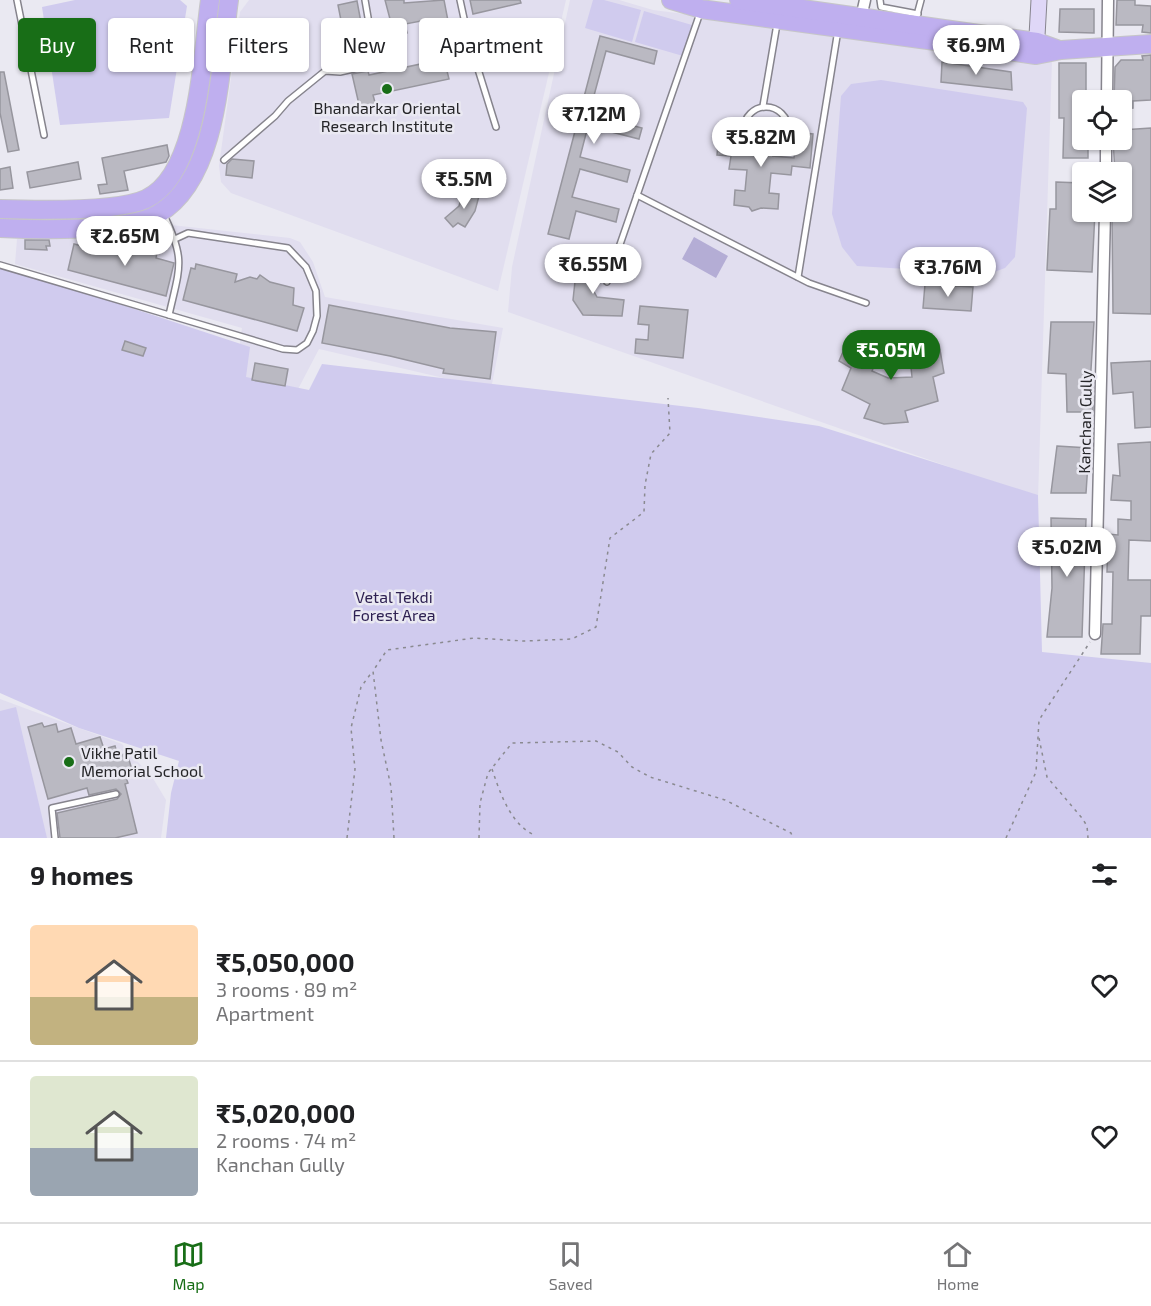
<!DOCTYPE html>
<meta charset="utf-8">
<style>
:root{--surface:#fff;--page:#f2f2f2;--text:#202124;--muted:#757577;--line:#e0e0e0;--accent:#186e17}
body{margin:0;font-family:"Exo 2",sans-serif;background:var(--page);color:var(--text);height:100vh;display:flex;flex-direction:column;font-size:22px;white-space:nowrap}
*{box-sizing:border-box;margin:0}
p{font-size:20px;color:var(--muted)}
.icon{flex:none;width:33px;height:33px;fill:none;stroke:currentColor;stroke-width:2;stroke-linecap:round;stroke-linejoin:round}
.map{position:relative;height:838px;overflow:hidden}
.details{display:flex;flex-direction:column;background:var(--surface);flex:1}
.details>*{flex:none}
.top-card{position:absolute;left:18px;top:18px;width:600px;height:54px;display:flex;gap:12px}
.fabs{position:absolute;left:1072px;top:90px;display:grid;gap:12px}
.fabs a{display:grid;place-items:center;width:60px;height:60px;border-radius:6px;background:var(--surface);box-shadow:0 2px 4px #0004;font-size:30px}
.price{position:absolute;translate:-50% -51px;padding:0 14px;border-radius:21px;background:#fff;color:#222;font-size:20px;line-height:39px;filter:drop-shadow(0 2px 3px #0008)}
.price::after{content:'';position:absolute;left:50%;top:36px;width:18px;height:14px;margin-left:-9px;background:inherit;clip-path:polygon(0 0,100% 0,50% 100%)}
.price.selected{background:var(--accent);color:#fff}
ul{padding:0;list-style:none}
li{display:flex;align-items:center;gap:18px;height:150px;padding:0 30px}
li+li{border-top:2px solid var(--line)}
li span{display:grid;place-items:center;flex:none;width:168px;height:120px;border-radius:6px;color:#555}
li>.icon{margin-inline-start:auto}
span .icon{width:72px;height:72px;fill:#fffc;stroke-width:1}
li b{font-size:26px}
h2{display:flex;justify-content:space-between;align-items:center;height:72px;padding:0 30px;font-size:26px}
.chip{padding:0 21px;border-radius:6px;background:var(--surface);box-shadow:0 2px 4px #0004;font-size:21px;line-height:54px}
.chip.selected{background:var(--accent);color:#fff}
.dock{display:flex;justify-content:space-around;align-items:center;height:84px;border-top:2px solid var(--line);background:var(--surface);font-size:16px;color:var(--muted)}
.dock a{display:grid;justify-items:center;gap:3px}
.dock .selected{color:var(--accent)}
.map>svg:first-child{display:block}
.built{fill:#e1deef}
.green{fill:#d0cbee}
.water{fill:#b4add5}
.building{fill:#bab9c2;stroke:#97969e;stroke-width:1.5}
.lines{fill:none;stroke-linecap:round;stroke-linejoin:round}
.lane-casing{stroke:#86848d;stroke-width:8}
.street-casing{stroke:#86848d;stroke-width:13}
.secondary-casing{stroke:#86848d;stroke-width:17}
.primary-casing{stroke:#c6c6c7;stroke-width:20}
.path{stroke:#8a8a90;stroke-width:1.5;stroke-dasharray:3 4.5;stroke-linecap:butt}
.lane{stroke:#fff;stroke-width:5}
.street{stroke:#fff;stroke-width:10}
.secondary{stroke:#dfd7f7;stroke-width:15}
.primary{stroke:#bfafef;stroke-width:18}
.poi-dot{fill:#186e17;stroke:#eae9f2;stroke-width:2}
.labels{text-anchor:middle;stroke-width:5;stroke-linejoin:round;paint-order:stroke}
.poi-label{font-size:16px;fill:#252528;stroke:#eae9f2}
.street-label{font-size:16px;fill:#252528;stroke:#eae9f2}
.park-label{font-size:16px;fill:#2e2152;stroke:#eae9f2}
</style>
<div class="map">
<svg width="1151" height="838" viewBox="0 0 1151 838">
<rect width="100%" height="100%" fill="#eae9f2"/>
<g class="built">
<polygon points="249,0 566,0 498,291 231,193 221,182 219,166 240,12"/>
<polygon points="570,0 619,0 653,10 1052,60 1038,498 508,312 512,267"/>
<polygon points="171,225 290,238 300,242 313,262 325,297 503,328 491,389 319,349 296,393 235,380 242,328 15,264 17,239 98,237"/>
<polygon points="0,699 122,744 154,780 166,800 161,838 0,838"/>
</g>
<g class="green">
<polygon points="75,0 180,0 187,6 169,118 60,125 42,7"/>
<polygon points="593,0 604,0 641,10 632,42 585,28"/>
<polygon points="644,11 692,25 683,56 635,42"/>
<polygon points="881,80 1023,102 1027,108 1015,257 1005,268 989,274 857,266 842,247 832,214 841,96 851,84"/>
<polygon points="0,267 16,270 250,347 246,377 309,390 322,364 698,408 819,426 1038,495 1042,652 1151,663 1151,838 166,838 171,793 179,761 79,728 0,693"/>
<polygon points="16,707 47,838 0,838 0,711"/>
</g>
<polygon class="water" points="694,237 728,256 716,278 682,259"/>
<g class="building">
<polygon points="385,0 404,0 404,3 444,0 449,26 429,31 426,20 405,24 407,33 381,38 377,22 390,19"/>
<polygon points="470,0 520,0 521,3 473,14"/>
<polygon points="1117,0 1135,0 1135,5 1151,6 1151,33 1142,32 1143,25 1116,25"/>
<polygon points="357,1 368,60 350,65 350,62 331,65 330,54 347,51 338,5"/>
<polygon points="1060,9 1094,9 1094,33 1059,32"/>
<polygon points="600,36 657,51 654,64 606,51 589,114 642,128 639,139 588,126 580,157 630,170 627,182 580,169 572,197 619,209 616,222 576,211 569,239 548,234"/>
<polygon points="1151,55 1151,100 1133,101 1133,108 1122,109 1122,100 1114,100 1115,67 1121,60 1143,60 1142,56"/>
<polygon points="444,59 449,79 373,95 376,106 360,109 352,74 368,71 369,75"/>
<polygon points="942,62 1011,72 1012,90 941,82"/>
<polygon points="1059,63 1086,63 1086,92 1091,92 1091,100 1083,100 1083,140 1088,140 1088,158 1063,158 1064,118 1059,118"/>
<polygon points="0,72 4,72 19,150 8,152 0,113"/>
<polygon points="720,124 738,126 735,152 774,154 773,156 794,158 797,132 813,134 810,168 792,166 791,175 771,173 769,193 779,194 778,209 761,208 752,211 749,207 734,205 735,190 745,191 747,170 729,169 731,156 717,155"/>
<polygon points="1151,128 1151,314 1113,313 1112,214 1122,214 1122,172 1115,172 1113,140 1122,140 1122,130"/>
<polygon points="167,145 169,156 166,162 124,171 128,190 100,194 98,185 107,184 102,158"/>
<polygon points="232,159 254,161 252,178 226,175 227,164"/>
<polygon points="78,162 81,179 30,188 27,172"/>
<polygon points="452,165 460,175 440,191 432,181"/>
<polygon points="10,167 13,188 0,190 0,169"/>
<polygon points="1056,182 1082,183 1081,210 1095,212 1092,272 1047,270 1050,209 1056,209"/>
<polygon points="463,192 479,196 475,211 465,227 458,223 453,227 445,218 459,206"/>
<polygon points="25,240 49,240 50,246 46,246 47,250 25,249"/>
<polygon points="116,243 134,248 135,243 158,248 156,258 174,263 166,296 68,270 74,244 113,254"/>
<polygon points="577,263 595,263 592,288 597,297 624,300 622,316 583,315 573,300"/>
<polygon points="196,264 237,274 235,282 250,277 257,279 260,275 270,282 294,288 293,305 304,308 297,331 183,300 191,268 195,269"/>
<polygon points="925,284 973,287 971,311 923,308"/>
<polygon points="329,305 450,328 496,332 490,379 443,373 444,369 390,356 322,343"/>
<polygon points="640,306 688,310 683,358 635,353 636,339 648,340 649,325 638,324"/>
<polygon points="1051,322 1094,322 1090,385 1093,384 1093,412 1067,412 1066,374 1048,373"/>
<polygon points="850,336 881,349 872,371 888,378 912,377 909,348 939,344 944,373 933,377 938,401 905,411 908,422 884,424 864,418 870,404 842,390 851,368 839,361"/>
<polygon points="125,341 146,348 143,356 122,350"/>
<polygon points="1151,361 1151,427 1135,428 1133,392 1113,394 1111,363"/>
<polygon points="255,363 288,369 285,386 252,380"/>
<polygon points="1151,442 1151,541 1129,540 1128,580 1151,580 1151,616 1141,616 1140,654 1101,654 1103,624 1112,624 1113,572 1107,572 1108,534 1118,535 1118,519 1131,520 1131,501 1111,500 1113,475 1120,476 1118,444"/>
<polygon points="1057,446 1089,448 1086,493 1051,493"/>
<polygon points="1051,518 1086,519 1082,637 1047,637 1052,588"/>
<polygon points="42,723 44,727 56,724 58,732 71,728 76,744 100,737 104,749 115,746 118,756 127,753 132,770 124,772 128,783 125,784 137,833 115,838 60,838 57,813 117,799 121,794 116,789 89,795 87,788 48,799 28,727"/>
</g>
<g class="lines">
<defs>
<g id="lane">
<polyline points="17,0 44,135"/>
<polyline points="460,0 468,37 496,127"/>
<polyline points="880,0 881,7 918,14"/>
<polyline points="917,15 921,0"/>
<polyline points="763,106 777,24"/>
<circle cx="766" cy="129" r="22"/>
<polyline points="224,160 275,116 288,101 325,71 340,72 376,64 365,0"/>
<polyline points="637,195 809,283 866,303"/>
<path d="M0 265 169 315C180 266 186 260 163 213"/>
<polyline points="798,277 838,30"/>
<polyline points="607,282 700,13"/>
<polyline points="169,315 283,349 297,350 307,343 313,331 317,316 316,291 306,267 288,248 188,233 175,239"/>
<polyline points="55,838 52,808 116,794"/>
</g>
<g id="street">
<polyline points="861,18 865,0"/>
<polyline points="1107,100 1108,0"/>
<polyline points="1106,172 1106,140"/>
<polyline points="1095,634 1105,212"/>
</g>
<polyline id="secondary" points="1036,54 1039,0"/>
<g id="primary">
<polyline points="671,0 701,9 1036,55 1061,50 1151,44"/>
<polyline points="739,0 1037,42 1059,50"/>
<path d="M0 209C33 210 118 212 146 199 200 174 202 53 210 0"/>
<path d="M0 228C37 230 128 232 158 214 220 178 220 64 229 0"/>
</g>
</defs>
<use href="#lane" class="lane-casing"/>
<use href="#street" class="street-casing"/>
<use href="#secondary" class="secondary-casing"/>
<use href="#primary" class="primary-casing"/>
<g class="path">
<polyline points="1039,738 1047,777 1082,818 1087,826 1088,838"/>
<path d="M492 769C500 793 510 822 532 834L533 838"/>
<polyline points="347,838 355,769 351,728 361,687 372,672"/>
<polyline points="394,838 391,787 381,740 373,671 387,650 474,638 524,641 572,639 596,627 610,538 644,512 645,485 651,454 670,433 668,398"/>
<polyline points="479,838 480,803 488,773 512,743 596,741 618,752 632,767 650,777 725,800 791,833 793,838"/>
<polyline points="1006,838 1036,772 1039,720 1090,642"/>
</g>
<use href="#lane" class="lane"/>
<use href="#street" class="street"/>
<use href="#secondary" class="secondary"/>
<use href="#primary" class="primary"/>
</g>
<g class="poi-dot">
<circle cx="387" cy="89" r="6"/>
<circle cx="69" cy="762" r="6"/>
</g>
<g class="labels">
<g class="poi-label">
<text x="387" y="114">Bhandarkar Oriental<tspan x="387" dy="18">Research Institute</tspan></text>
<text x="81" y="759" text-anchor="start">Vikhe Patil<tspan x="81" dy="18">Memorial School</tspan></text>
</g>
<g class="street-label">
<text transform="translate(1085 422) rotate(-89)" y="6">Kanchan Gully</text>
</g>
<g class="park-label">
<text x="394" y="603">Vetal Tekdi<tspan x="394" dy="18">Forest Area</tspan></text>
</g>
</g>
</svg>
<div class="fabs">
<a><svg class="icon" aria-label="locate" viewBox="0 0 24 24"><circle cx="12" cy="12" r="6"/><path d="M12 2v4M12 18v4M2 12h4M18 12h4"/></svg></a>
<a><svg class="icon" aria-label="layers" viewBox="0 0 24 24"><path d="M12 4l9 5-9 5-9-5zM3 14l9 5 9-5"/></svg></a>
</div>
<b class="price" style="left:976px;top:76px">₹6.9M</b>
<b class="price" style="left:594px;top:145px">₹7.12M</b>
<b class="price" style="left:761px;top:168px">₹5.82M</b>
<b class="price" style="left:464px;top:210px">₹5.5M</b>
<b class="price" style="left:125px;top:267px">₹2.65M</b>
<b class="price" style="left:593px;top:295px">₹6.55M</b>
<b class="price" style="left:948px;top:298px">₹3.76M</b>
<b class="price selected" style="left:891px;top:381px">₹5.05M</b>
<b class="price" style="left:1067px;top:578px">₹5.02M</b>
<div class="top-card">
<a class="chip selected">Buy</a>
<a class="chip">Rent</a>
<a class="chip">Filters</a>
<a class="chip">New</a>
<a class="chip">Apartment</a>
</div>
</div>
<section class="details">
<h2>9 homes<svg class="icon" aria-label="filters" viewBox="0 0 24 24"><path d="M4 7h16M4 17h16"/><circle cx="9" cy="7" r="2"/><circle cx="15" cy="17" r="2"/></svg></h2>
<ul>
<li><span style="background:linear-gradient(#ffd9b3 60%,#c2b280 0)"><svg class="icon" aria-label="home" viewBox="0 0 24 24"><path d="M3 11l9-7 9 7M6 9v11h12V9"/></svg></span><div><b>₹5,050,000</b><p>3 rooms · 89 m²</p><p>Apartment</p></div><svg class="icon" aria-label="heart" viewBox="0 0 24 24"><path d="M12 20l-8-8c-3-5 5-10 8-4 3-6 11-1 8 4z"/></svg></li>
<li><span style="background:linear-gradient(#dfe7d0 60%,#9aa5b1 0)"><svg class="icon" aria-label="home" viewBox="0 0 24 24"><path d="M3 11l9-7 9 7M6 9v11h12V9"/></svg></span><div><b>₹5,020,000</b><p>2 rooms · 74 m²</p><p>Kanchan Gully</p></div><svg class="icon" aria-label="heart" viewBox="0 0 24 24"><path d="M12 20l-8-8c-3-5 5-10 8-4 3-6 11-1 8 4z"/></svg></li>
</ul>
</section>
<nav class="dock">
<a class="selected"><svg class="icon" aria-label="map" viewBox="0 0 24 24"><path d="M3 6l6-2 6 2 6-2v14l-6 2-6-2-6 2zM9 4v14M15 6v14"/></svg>Map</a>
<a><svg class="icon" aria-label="saved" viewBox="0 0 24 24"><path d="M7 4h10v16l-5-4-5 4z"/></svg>Saved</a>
<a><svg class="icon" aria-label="home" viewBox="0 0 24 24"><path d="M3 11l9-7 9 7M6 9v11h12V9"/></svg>Home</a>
</nav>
